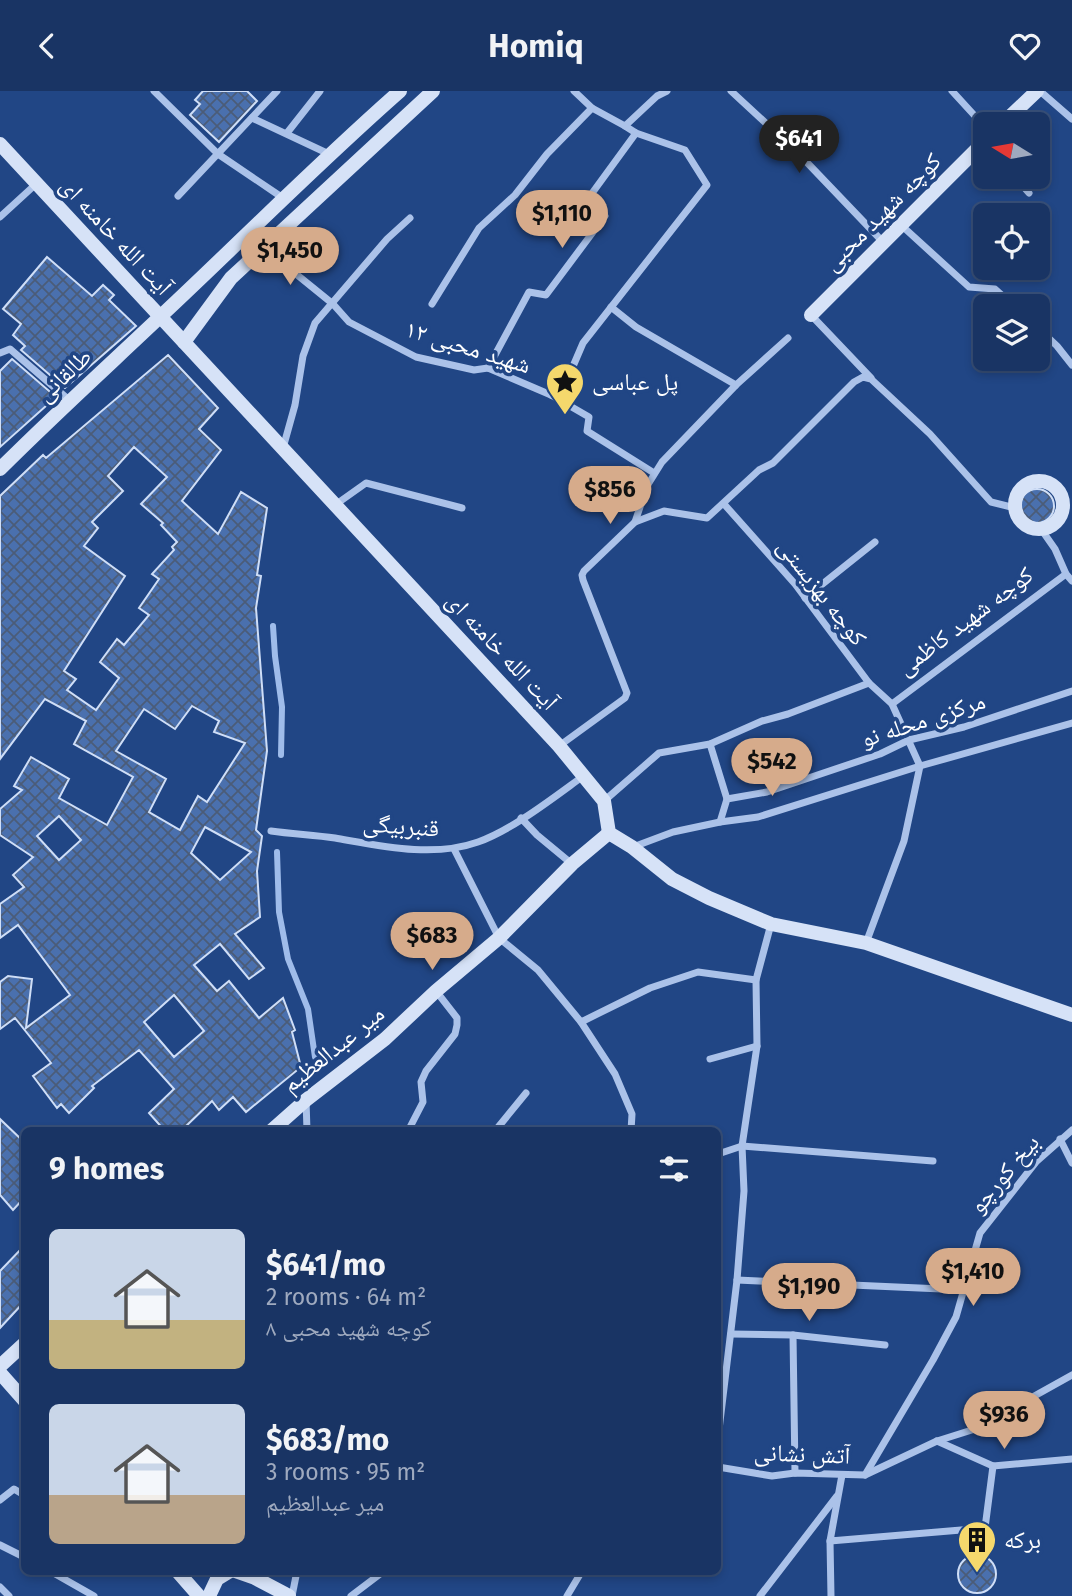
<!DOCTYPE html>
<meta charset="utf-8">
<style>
:root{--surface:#193464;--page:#223c6a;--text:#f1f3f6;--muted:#9faabf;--line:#374f78;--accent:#d6ab8b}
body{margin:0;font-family:"Fira Sans","Noto Naskh Arabic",sans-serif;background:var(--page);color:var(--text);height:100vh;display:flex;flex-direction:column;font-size:26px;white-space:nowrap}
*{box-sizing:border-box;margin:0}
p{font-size:23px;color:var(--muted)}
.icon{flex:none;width:38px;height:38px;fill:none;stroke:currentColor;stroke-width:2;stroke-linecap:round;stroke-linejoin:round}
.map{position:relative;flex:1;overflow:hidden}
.drawer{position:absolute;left:21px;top:1036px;width:700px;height:448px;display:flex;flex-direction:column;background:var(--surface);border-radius:10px;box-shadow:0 4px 10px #0003,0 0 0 2px var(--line)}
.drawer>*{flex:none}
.needle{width:46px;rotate:281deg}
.controls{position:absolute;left:973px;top:21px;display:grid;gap:14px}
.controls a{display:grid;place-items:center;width:77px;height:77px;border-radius:10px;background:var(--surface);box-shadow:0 4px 10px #0003,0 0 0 2px var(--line);font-size:35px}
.price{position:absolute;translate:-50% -60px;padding:0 16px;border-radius:24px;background:var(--accent);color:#111;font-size:23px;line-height:46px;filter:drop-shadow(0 2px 4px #0008)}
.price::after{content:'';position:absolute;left:50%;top:42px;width:21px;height:16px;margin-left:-10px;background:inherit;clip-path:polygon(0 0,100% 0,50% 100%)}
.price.on{background:#222;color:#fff}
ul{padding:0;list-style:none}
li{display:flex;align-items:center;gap:21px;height:175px;padding:0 28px}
li span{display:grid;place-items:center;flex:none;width:196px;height:140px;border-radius:10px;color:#555}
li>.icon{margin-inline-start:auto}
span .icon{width:84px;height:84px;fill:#fffc;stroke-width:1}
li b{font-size:30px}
h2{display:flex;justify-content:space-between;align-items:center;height:84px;padding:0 28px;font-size:30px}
header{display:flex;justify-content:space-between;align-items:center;height:91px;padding:0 28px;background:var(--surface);font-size:32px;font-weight:700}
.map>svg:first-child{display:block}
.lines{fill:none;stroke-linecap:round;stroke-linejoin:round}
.stream{stroke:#9fbcea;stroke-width:6}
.building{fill:url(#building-cross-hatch);stroke:#cfdef7;stroke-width:2;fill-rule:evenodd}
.street{stroke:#abc2e9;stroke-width:7}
.secondary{stroke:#d6e2f7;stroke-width:14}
.labels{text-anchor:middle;stroke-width:7;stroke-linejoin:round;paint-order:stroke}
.street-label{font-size:24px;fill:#fff;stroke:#214685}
.poi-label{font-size:24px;fill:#fff;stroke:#214685;text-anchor:start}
</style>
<header><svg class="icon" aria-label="back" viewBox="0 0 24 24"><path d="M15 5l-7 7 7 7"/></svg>Homiq<svg class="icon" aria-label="heart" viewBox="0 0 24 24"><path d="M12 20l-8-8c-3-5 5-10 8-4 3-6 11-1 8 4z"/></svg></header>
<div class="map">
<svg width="1072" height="1505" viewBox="0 0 1072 1505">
<defs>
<pattern id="building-cross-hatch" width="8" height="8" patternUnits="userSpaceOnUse" patternTransform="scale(1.75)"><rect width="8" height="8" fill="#4a70ae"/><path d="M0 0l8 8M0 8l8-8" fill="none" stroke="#4b5c78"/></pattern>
</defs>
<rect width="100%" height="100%" fill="#214685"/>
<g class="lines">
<g class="stream">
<polyline points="273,535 275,565 282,616 281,664"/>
<polyline points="277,761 279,821 288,868 308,918 315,966"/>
</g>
</g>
<g class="building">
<polygon points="203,0 247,0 257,10 219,51 190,24 200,13 195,9"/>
<polygon points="47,166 92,205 103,194 114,204 109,209 136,235 65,297 21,259 25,255 13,244 21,233 3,218"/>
<path d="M168 264 218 317 199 338 221 359 182 410 218 443 241 401 267 417 257 484 261 485 256 517 267 660 256 739 262 745 257 780 260 826 235 843 264 877 249 888 220 853 194 874 217 900 229 890 259 927 283 907 295 939 292 941 301 976 246 1021 233 1006 219 1019 212 1010 181 1040H165L149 1022 174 998 139 959 92 995 94 997 69 1022 61 1013 57 1017 33 985 51 972 15 927 0 938V891L8 885 32 888 26 937 70 904 18 834 0 847V813L24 796 13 784 33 766 0 744V718L22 699 14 695 31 666 69 688 59 707 107 734 133 686 74 653 86 630 45 608 0 668V405L43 364 46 367ZM134 356 167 386 141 413 163 432 161 434 177 451 172 456 174 459 152 483 159 488 139 517 149 524 124 554 117 548 100 571 119 587 96 619 67 599 76 588 64 580 125 485 84 455 98 437 92 431 123 400 108 385ZM192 615 219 630 214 641 245 652 207 711 198 705 180 739 149 721 166 688 116 660 144 618 175 638ZM59 725 81 749 59 769 37 745ZM205 736 251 761 220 789 191 762ZM174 904 204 940 174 966 144 931Z"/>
<polygon points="12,268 56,306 0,356 0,280"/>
<circle cx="1037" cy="415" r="17"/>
<polygon points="0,1028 24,1051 24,1107 13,1119 0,1104"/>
<polygon points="24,1155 24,1211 0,1237 0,1180"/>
<circle cx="977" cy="1483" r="19"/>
</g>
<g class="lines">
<g class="street">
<polyline points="154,0 218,63 283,107"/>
<polyline points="574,0 592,17"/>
<polyline points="731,0 796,60 883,151"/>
<polyline points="952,0 985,36"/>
<polyline points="1040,0 1072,28"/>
<polyline points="252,27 329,63"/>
<polyline points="287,42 320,0"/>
<polyline points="1015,86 1029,102"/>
<polyline points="178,105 277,0"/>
<polyline points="0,126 36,93"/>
<polyline points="901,134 969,196 995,198 1014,215"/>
<polyline points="264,157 333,213 349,231 416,266 474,279 488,277 551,304 589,326 587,340 654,382"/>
<polyline points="432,213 479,137 515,104 547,63 592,17 625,35 657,5 667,0"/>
<polyline points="611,216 636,236 736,294"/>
<polyline points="811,224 871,287"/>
<polyline points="1038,237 1057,255 1072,274"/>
<polyline points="0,262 10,258 69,309"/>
<polyline points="488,277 529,201 546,204 605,125 590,105 636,42"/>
<polyline points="551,304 565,294 583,252 707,94 685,59 636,42 625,35"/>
<polyline points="283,357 295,314 303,265 315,232 387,148 410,127"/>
<polyline points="724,413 795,493 869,592 892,613 920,675 904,750 866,852"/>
<polyline points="335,414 366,392 462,417"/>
<polyline points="635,431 664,420 707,427 759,379 773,372 854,291 863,286 871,288 930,343 991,411 1015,417"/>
<polyline points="1041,438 1055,458 1066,483 1072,490"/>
<polyline points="805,507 875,451"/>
<polyline points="892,613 1066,483"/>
<polyline points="710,653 727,708"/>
<polyline points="559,655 625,607 627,602 583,489 582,484 584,480 635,431 647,395 662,371 736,294 788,247"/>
<polyline points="604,710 659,662 710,653 762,630 788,623 869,592"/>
<polyline points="521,727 537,744 572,773"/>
<polyline points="720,731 727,708 767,701 880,663 909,649 964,636 1072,600"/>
<path d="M271 740C292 743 314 744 335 747 381 755 433 767 478 751 512 739 553 707 582 686"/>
<polyline points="633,756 673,741 720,731 758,726 920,675 1072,632"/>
<polyline points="454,758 499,847 538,879 581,931 615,983 632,1023 631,1040"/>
<polyline points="581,931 650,897 698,881 756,889"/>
<polyline points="710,968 757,955"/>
<polyline points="306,1009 307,1040"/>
<polyline points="408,1040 423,1011 421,991 426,980 455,943 457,934 457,927 436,900"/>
<polyline points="495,1040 526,1002"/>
<polyline points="1060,1048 1072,1072"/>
<polyline points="718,1063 742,1055 933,1070"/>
<polyline points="737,1189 964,1199"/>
<polyline points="731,1243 793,1244 885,1254"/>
<polyline points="793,1244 795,1382"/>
<polyline points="718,1347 737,1189 744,1100 742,1055 757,955 756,889 771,833"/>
<polyline points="937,1350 993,1375 1072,1368"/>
<polyline points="718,1376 772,1385 795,1382 865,1384 937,1350 975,1338 1072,1284"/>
<polyline points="842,1384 830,1450 985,1437 993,1375"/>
<polyline points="865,1384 933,1269 956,1226 980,1142 1036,1071 1072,1039"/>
<polyline points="0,1409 14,1398 24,1404"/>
<polyline points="830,1450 831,1505"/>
<polyline points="0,1454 24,1466"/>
<polyline points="50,1480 94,1505"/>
<polyline points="0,1496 9,1505"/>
<polyline points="292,1505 297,1480"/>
<polyline points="351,1505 384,1480"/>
<polyline points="567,1505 582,1480"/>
<polyline points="760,1505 837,1405"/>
</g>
<g class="secondary">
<polyline points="1002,33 1037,0"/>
<polyline points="0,53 559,655 604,710 609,742 632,756 672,788 709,807 771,833 866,852 1072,924"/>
<polyline points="811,224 985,50"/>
<polyline points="184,251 231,187 433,0"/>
<path d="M0 378C53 325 108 275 163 223 242 149 318 72 400 0"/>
<circle cx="1039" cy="414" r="24"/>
<polyline points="271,1040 306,1009 385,948 436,900 499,847 572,773 609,742"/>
<polyline points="0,1275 24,1253"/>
<polyline points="0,1282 24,1309"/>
<polyline points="177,1480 199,1505"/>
<polyline points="235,1480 255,1487 289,1505"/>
<polyline points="209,1505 217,1488 230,1480"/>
</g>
</g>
<defs>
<symbol id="sight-pin" viewBox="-11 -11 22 30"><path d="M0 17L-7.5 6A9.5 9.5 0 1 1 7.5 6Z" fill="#f5d86c" stroke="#214685"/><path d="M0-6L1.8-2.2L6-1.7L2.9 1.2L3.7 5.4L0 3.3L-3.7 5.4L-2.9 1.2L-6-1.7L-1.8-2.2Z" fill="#111"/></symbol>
<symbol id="building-pin" viewBox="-11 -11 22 30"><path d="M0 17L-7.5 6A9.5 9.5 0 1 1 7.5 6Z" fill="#f5d86c" stroke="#214685"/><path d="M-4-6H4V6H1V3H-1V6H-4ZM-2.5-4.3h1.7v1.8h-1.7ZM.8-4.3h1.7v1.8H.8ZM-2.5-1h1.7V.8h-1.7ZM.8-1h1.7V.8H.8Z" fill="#111"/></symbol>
</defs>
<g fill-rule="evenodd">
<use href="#sight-pin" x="543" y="269" width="44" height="60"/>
<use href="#building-pin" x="955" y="1427" width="44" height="60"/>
</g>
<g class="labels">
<g class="street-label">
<text transform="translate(882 121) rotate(-45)" y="8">کوچه شهید محبی</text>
<text transform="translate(116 145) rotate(47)" y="8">آیت الله خامنه ای</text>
<text transform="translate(468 256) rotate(17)" y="8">شهید محبی ۱۲</text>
<text transform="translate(64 284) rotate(-43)" y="8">طالقانی</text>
<text transform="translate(822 501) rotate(52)" y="8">کوچه بهزیستی</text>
<text transform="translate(965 530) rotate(-37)" y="8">کوچه شهید کاظمی</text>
<text transform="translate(502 560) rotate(47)" y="8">آیت الله خامنه ای</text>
<text transform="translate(923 629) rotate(-18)" y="8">مرکزی محله نو</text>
<text transform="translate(401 735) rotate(4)" y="8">قنبربیگی</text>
<text transform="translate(333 958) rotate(-39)" y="8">میر عبدالعظیم</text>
<text transform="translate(1004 1083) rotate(-50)" y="8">بیخ کورچو</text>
<text transform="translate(802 1363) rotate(2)" y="8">آتش نشانی</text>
</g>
<g class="poi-label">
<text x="592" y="299">پل عباسی</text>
<text x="1004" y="1457">برکه</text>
</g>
</g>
</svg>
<div class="controls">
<a><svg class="needle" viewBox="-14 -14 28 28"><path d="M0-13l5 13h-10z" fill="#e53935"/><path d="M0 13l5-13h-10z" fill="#9faabf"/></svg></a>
<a><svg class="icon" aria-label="locate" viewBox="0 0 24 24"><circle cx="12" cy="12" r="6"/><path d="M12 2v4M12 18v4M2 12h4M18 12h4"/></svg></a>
<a><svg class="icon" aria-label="layers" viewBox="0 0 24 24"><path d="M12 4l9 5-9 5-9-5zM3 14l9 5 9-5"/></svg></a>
</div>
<b class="price on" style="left:799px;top:84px">$641</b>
<b class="price" style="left:562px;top:159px">$1,110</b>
<b class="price" style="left:290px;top:196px">$1,450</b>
<b class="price" style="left:610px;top:435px">$856</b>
<b class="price" style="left:772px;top:707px">$542</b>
<b class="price" style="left:432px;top:881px">$683</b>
<b class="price" style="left:973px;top:1217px">$1,410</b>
<b class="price" style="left:809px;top:1232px">$1,190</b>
<b class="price" style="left:1004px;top:1360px">$936</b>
<section class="drawer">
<h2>9 homes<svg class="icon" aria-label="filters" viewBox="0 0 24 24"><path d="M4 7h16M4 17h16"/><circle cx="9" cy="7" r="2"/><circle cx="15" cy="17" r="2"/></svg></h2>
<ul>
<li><span style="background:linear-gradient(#c9d6e8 65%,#c2b280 0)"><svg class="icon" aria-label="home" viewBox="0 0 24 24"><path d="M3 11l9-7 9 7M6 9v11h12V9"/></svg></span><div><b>$641/mo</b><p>2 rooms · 64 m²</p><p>کوچه شهید محبی ۸</p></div></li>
<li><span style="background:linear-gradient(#c9d6e8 65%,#b9a48a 0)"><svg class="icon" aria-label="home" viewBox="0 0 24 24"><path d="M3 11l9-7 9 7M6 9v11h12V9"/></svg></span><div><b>$683/mo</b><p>3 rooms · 95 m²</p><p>میر عبدالعظیم</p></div></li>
</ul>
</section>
</div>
